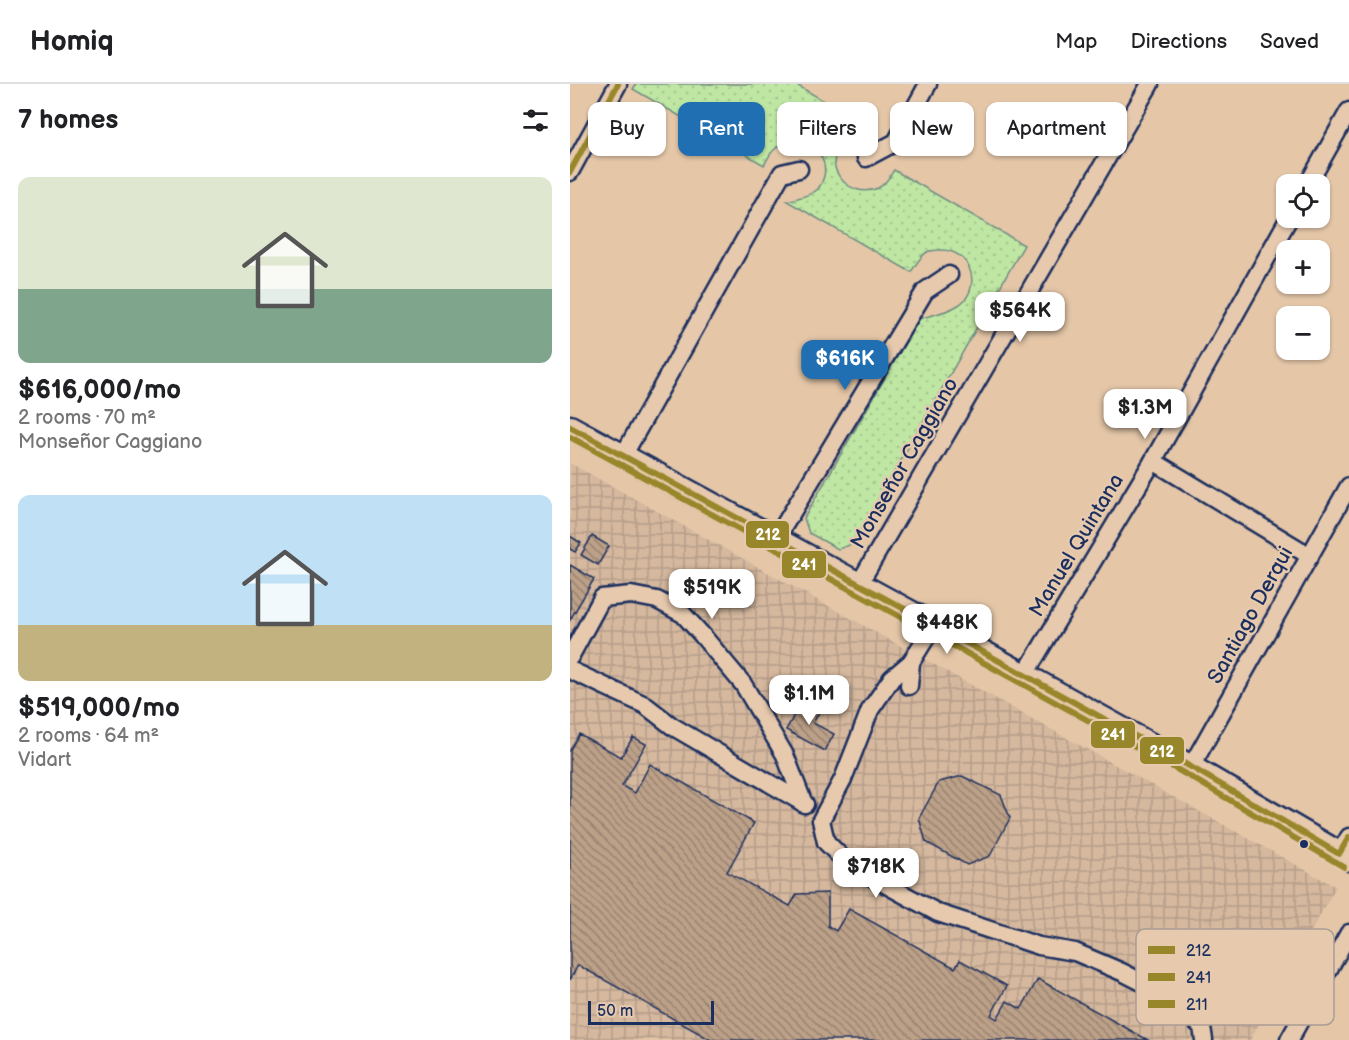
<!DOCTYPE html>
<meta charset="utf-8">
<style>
:root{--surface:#fff;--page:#f6f6f6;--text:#202124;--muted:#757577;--line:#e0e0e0;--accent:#1f6fb2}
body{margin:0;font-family:"Balsamiq Sans",sans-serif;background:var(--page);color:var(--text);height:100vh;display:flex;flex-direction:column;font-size:22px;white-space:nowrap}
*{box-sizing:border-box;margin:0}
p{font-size:20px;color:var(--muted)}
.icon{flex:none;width:33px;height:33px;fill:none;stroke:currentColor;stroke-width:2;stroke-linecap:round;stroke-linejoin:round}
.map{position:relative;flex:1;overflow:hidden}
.details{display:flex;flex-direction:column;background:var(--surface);width:570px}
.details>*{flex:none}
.top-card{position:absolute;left:18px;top:18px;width:570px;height:54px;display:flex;gap:12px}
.fabs{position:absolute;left:706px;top:90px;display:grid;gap:12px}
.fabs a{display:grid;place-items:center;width:54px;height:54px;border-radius:12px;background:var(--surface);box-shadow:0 2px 4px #0004;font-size:30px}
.scale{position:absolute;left:18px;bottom:15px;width:126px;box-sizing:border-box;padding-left:6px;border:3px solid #1b2f5e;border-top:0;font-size:16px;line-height:21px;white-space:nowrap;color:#1b2f5e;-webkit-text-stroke:4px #e7caae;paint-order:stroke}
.price{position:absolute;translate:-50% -51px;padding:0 14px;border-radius:12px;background:#fff;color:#222;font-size:20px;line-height:39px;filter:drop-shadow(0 2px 3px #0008)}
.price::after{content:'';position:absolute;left:50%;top:36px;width:18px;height:14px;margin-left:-9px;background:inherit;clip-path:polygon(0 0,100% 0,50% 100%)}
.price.current{background:var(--accent);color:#fff}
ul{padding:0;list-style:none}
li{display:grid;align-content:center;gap:12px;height:318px;padding:0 18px}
li span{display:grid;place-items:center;height:186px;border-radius:12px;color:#555}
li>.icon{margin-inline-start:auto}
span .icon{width:108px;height:108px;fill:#fffc;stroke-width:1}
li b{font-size:26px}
h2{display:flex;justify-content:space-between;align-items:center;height:72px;padding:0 18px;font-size:26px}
.pill{padding:0 21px;border-radius:12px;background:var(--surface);box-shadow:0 2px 4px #0004;font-size:21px;line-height:54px}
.pill.current{background:var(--accent);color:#fff}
header{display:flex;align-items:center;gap:36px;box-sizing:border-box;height:84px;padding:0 30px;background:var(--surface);border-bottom:2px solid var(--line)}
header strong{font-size:28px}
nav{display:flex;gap:33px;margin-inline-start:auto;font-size:21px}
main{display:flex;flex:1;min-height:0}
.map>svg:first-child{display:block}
.industrial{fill:url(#industrial-grid)}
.park{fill:url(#park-dots);stroke:#6d8b80;stroke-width:1.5}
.building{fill:url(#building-back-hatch);stroke:#1b2f5e;stroke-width:1.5}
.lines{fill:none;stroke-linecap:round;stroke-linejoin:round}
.street-casing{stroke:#1b2f5e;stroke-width:21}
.secondary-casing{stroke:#1b2f5e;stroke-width:27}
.street{stroke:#e7caae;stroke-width:16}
.secondary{stroke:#e7caae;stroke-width:22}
.bus-1-casing{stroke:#e7caae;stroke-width:10}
.bus-2-casing{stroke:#e7caae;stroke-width:10}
.bus-3-casing{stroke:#e7caae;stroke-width:10}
.bus-1{stroke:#98862a;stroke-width:6}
.bus-2{stroke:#98862a;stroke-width:6}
.bus-3{stroke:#98862a;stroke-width:6}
.bus-dot{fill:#1b2f5e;stroke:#e7caae;stroke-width:2}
.labels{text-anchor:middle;stroke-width:4.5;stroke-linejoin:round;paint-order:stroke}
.street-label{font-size:21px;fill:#1b2f5e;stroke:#e7caae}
.key{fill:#e7caae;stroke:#aa9c96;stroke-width:1.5}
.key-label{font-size:16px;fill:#1b2f5e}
.line-badge{stroke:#e7caae;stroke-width:2}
.badge-label{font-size:16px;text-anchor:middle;font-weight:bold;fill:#fff}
</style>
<header>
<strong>Homiq</strong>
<nav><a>Map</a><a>Directions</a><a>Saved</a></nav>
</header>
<main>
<section class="details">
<h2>7 homes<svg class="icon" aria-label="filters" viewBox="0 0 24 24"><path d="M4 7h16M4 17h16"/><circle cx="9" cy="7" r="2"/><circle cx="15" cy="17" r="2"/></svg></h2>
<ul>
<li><span style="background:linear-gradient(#dfe7d0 60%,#7fa58c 0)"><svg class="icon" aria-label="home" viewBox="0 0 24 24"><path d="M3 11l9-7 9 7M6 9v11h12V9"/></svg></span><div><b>$616,000/mo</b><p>2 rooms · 70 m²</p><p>Monseñor Caggiano</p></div></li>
<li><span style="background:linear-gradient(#bfe0f5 70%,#c2b280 0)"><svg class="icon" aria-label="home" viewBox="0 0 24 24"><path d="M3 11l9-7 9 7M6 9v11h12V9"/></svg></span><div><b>$519,000/mo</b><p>2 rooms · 64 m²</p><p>Vidart</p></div></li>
</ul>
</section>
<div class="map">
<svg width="779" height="956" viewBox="0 0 779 956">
<defs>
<pattern id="industrial-grid" width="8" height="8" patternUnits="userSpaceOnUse" patternTransform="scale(1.5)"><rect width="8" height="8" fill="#d5b89d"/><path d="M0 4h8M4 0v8" fill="none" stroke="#b69e8a"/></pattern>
<pattern id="park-dots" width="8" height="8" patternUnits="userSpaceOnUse" patternTransform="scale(1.5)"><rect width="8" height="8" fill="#bfe7a3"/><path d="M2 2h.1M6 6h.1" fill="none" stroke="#a4c68f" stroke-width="1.8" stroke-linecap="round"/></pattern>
<pattern id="building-back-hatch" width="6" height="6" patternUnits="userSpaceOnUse" patternTransform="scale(1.5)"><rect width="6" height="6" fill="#bca087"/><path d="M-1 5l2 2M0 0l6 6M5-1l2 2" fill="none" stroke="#988372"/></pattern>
</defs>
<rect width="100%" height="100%" fill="#e5c7a8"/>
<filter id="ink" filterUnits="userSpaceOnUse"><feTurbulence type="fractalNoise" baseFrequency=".0167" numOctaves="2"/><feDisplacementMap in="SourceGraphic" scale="12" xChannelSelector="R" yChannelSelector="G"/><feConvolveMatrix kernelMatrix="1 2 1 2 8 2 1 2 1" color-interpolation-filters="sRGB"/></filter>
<g filter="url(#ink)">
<polygon class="industrial" points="0,379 766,803 680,956 0,956"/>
<path class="park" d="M66 0H225L301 44C293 47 277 53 272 59 250 81 279 117 308 104 315 101 320 92 324 86L454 161 283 460 268 465 239 449 234 434 349 235C361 231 374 229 385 223 415 208 402 164 369 166 368 166 360 167 359 167 351 170 346 181 341 188L217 117C227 114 241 112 248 105 251 101 253 97 254 92 260 65 225 45 205 65 200 69 197 76 194 81L63 5Z"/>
<g class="building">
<polygon points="0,452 11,459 5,468 0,465"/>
<polygon points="22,452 39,462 28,481 11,471"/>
<polygon points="0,481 24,495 0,536"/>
<polygon points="233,615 251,625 243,639 264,650 255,667 216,646"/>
<polygon points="9,650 51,673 63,653 76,660 52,702 65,709 80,680 184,739 157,788 220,822 227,810 258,809 258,842 266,847 279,825 385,884 390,876 437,902 421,931 427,935 437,917 451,925 468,895 578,956 141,956 8,881 0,896 0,666"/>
<polygon points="392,692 431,711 440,734 420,772 397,781 356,758 349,734 369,698"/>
</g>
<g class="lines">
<defs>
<g id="street">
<polyline points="296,74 326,58 358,0"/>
<polyline points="0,88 48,0"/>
<polyline points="738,100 779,27"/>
<polyline points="53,372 212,89 229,85"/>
<polyline points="583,377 740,472"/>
<polyline points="206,455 355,207 379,191"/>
<polyline points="289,500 580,0"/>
<polyline points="364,541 341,578 322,594 300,626 273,695 251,736 256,758 278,780 368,829 469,862 505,868 552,888 599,912 632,943 634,956"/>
<polyline points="0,573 32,514 61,511 87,516 113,530 132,551 173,600 215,671 234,720"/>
<polyline points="0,586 75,621 102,642 235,720"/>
<polyline points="454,592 583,377 719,134"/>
<polyline points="339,602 341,578"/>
<polyline points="621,683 779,402"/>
<polyline points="769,770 779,753"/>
<polyline points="719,956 779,849"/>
</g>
<polyline id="secondary" points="0,343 364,541 621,683 779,775"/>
</defs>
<use href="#street" class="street-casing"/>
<use href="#secondary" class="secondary-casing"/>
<use href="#street" class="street"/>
<use href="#secondary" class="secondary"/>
<defs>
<polyline id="bus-1" points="0,343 364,541 621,683 769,770 779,753"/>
<polyline id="bus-2" points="0,353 360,549 617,691 774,783"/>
<polyline id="bus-3" points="0,88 48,0"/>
</defs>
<use href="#bus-1" class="bus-1-casing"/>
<use href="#bus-2" class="bus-2-casing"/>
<use href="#bus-3" class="bus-3-casing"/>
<use href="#bus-1" class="bus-1"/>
<use href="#bus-2" class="bus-2"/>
<use href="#bus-3" class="bus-3"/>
</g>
</g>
<circle class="bus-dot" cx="734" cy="760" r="5"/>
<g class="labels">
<g class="street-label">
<text transform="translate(334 379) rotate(-60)" y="7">Monseñor Caggiano</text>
<text transform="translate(506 461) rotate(-59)" y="7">Manuel Quintana</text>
<text transform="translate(680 531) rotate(-61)" y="7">Santiago Derqui</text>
</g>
</g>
<rect x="566" y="845" width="198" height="96" rx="9" class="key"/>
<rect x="578" y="862" width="27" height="8" fill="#98862a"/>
<rect x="578" y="889" width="27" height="8" fill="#98862a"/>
<rect x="578" y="916" width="27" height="8" fill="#98862a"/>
<g class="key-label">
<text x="616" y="872">212</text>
<text x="616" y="899">241</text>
<text x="616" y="926">211</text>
</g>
<g class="line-badge">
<rect x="175" y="436" width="45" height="29" rx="6" fill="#98862a"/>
<rect x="211" y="466" width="46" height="29" rx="6" fill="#98862a"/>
<rect x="520" y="636" width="46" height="29" rx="6" fill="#98862a"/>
<rect x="569" y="652" width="46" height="29" rx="6" fill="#98862a"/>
</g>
<g class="badge-label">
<text x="198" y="456">212</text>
<text x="234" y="486">241</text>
<text x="543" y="656">241</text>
<text x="592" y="673">212</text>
</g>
</svg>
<div class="fabs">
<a><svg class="icon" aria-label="locate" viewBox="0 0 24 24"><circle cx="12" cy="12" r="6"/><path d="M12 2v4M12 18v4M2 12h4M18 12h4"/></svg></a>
<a>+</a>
<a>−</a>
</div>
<div class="scale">50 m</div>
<b class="price" style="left:450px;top:259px">$564K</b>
<b class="price current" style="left:275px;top:307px">$616K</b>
<b class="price" style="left:575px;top:356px">$1.3M</b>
<b class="price" style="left:142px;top:536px">$519K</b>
<b class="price" style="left:377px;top:571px">$448K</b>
<b class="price" style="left:239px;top:642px">$1.1M</b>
<b class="price" style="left:306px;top:815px">$718K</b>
<div class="top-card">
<a class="pill">Buy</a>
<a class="pill current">Rent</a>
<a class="pill">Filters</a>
<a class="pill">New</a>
<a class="pill">Apartment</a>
</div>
</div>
</main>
